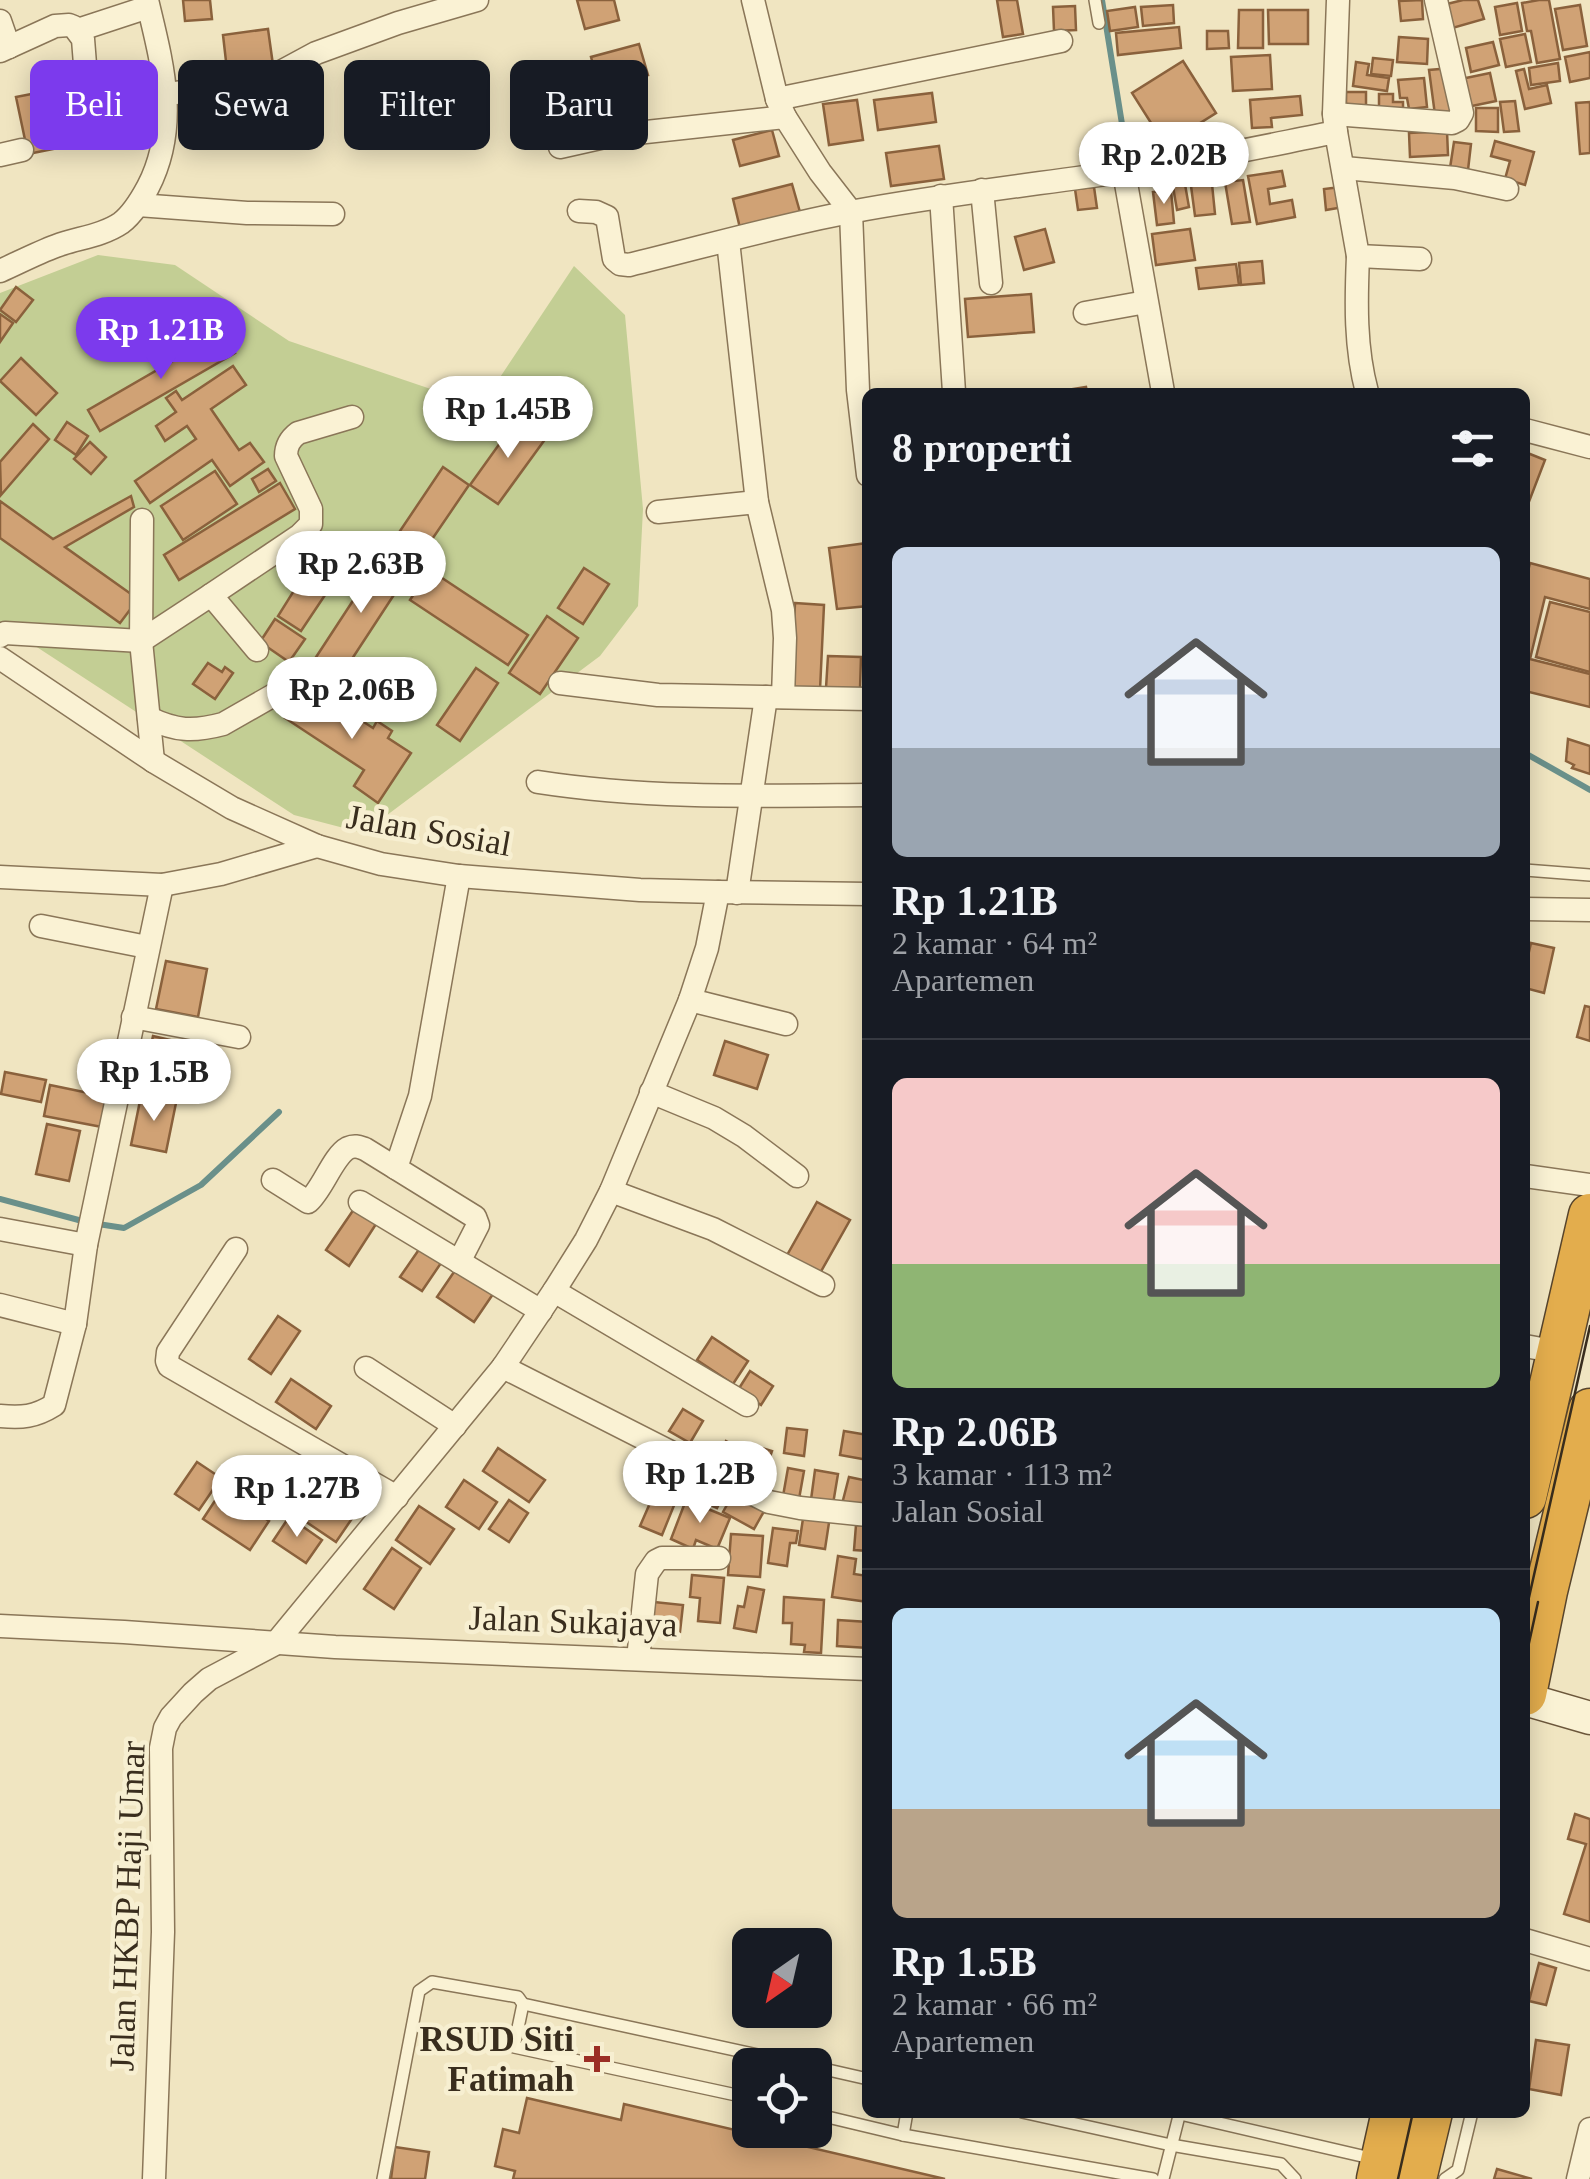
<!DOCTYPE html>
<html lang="id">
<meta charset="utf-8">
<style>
:root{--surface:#171b24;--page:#242831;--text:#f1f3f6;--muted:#9ea1a6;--line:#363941;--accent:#7c3aed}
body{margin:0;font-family:"Times New Roman",serif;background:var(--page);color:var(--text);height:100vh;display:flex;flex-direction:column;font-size:38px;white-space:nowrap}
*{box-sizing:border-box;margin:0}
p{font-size:32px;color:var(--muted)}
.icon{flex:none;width:55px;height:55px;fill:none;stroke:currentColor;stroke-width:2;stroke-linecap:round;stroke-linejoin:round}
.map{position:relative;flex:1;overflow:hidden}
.drawer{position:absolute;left:862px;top:388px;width:668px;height:1730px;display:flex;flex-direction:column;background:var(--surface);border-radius:15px;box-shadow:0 5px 25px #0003}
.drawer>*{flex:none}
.banner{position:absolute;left:30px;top:60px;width:682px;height:90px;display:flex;gap:20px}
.needle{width:65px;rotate:214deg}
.buttons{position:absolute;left:732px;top:1928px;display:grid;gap:20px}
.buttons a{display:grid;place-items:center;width:100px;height:100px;border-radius:15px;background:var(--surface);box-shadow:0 5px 25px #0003;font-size:50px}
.price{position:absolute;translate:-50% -85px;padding:0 22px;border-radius:35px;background:#fff;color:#222;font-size:32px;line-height:65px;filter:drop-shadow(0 2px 5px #0008)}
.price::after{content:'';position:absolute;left:50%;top:60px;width:30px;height:22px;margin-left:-15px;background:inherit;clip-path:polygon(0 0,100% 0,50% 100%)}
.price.current{background:var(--accent);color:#fff}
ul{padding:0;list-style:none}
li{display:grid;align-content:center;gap:20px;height:530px;padding:0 30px}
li+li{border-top:2px solid var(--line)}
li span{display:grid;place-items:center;height:310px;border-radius:15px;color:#555}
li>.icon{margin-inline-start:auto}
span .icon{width:180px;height:180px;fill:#fffc;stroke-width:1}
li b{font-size:42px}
h2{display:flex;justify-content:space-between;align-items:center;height:120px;padding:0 30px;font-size:42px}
.chip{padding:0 35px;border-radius:15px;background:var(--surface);box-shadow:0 5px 25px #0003;font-size:35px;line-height:90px}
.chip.current{background:var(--accent);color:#fff}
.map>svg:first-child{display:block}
.green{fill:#c3ce94}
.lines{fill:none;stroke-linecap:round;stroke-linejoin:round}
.stream{stroke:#6a908a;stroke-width:6}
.building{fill:#d0a275;stroke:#8a613c;stroke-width:2.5}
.lane-casing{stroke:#8a7658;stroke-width:14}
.street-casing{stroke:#8a7658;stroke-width:25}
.secondary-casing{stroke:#6c573b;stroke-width:35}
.highway-casing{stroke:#57442c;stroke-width:45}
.lane{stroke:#faf2d4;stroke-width:11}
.street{stroke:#faf2d4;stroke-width:22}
.secondary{stroke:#faf2d4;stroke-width:32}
.highway{stroke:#e3ad4d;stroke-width:42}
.tram{stroke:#392d1d;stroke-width:2.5}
.poi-dot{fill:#9b2e25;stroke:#f7efd1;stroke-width:4}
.labels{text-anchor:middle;stroke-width:9;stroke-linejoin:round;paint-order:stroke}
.street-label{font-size:35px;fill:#392d1d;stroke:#f7efd1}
.poi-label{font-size:35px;font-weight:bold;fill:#392d1d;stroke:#f7efd1;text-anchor:end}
</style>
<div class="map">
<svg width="1590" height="2179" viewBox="0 0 1590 2179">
<rect width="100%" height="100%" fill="#f0e5c1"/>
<polygon class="green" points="98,255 175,265 289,341 481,406 574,266 625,315 643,509 638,606 600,656 363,833 294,815 0,623 0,293"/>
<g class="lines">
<g class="stream">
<polyline points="1102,0 1127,155"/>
<polyline points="1525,753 1590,790"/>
<polyline points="0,1199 86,1222"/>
<polyline points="98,1224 124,1228 201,1185 279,1112"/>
</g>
</g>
<g class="building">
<polygon points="183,0 210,0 212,19 185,21"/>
<polygon points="577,0 614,0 619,20 585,29"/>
<polygon points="997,0 1017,0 1023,34 1003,37"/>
<polygon points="1422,0 1423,19 1401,21 1399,1"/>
<polygon points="1463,0 1478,0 1484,19 1449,29 1443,5"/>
<polygon points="1539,0 1549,0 1560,59 1537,63 1531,31 1527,31 1522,3"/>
<polygon points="1517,3 1522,31 1500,35 1495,7"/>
<polygon points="1173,5 1174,23 1143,26 1141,7"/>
<polygon points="1580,5 1587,46 1563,50 1555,9"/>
<polygon points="1075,6 1076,30 1054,31 1053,7"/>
<polygon points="1135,7 1138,27 1110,31 1107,11"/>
<polygon points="1239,10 1263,10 1263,48 1238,48"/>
<polygon points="1268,10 1308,10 1308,44 1269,44"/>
<polygon points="1179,27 1181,48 1118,55 1116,33"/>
<polygon points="268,29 273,65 227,70 223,35"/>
<polygon points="1207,31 1228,31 1229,48 1207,49"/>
<polygon points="1525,34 1531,62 1506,67 1500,39"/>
<polygon points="1399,37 1428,39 1427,64 1397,62"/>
<polygon points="1493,42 1499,65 1471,72 1466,48"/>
<polygon points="639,44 648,75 599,88 591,57"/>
<polygon points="1590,52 1590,78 1570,82 1565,57"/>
<polygon points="1270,55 1272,89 1233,91 1231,57"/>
<polygon points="1373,58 1393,60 1391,76 1371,74"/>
<polygon points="1183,61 1216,113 1165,145 1132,93"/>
<polygon points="1356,62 1369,64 1367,75 1389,78 1387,91 1353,86"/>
<polygon points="1558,63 1560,81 1531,85 1529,68"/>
<polygon points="1451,68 1457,113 1435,115 1429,70"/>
<polygon points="1524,69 1529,89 1547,85 1551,103 1525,109 1516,71"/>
<polygon points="1490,73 1496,101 1467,107 1461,79"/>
<polygon points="1424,78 1427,107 1409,109 1407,98 1400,98 1398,80"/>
<polygon points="52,90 63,147 28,154 16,97"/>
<rect x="1346" y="92" width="20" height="20"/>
<polygon points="932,93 936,122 878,130 874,100"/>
<polygon points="1379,94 1393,94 1393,102 1403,102 1403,112 1379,111"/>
<polygon points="1300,96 1302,115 1271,118 1272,127 1252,128 1250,100"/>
<polygon points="857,100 863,140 829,145 823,104"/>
<polygon points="1515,101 1519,131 1504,132 1500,102"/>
<polygon points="1590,102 1590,153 1580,154 1576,103"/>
<polygon points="1476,108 1498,108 1498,132 1476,131"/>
<polygon points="772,130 779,156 740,166 733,140"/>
<polygon points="1447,131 1448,155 1410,157 1409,133"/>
<polygon points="1495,141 1534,152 1525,185 1505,179 1510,161 1491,156"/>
<polygon points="1454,142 1471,144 1468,170 1450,168"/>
<polygon points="939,146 944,179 891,186 886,153"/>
<polygon points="1208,170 1210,183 1189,185 1187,173"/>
<polygon points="1282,171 1285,186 1268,189 1270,204 1292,200 1295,217 1257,224 1248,176"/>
<polygon points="1183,173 1189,207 1177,210 1171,175"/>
<polygon points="1243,180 1250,222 1232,224 1225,182"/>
<polygon points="792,184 800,212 740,228 733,199"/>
<polygon points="1212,184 1215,214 1195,216 1191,186"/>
<polygon points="1094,187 1097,208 1078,210 1075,189"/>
<polygon points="1341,187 1344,207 1326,210 1324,189"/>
<polygon points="1171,190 1174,223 1157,225 1153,192"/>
<polygon points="1045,229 1054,262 1024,270 1015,237"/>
<polygon points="1190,229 1195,260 1156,265 1152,234"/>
<polygon points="1262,261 1264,283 1241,285 1239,263"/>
<polygon points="1236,264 1239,285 1199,289 1196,268"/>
<polygon points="16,287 33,300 16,322 0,310"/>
<polygon points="1031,294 1034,332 968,337 965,299"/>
<polygon points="0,314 13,323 0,342"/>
<polygon points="223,332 235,353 100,431 88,410"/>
<polygon points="21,358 57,393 36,415 0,381"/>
<polygon points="233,366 246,385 211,409 239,450 250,443 264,462 230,486 212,460 150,503 135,481 196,439 187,426 165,441 156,426 176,412 166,398 176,391 182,400"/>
<polygon points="1086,387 1087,392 1055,392"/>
<polygon points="518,418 546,438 498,504 470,485"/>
<polygon points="67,422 88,436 76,455 55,440"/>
<polygon points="33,424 49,439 1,495 0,462"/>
<polygon points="90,442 106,457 91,474 74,459"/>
<polygon points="1525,452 1545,460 1525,512"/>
<polygon points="443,467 469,485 422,554 396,537"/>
<polygon points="268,469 276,481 259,492 252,479"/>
<polygon points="215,471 237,504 183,540 161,506"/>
<polygon points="280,483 295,509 179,580 164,555"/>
<polygon points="131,496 134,507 65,547 138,599 120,623 0,538 0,501 53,539"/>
<polygon points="392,541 418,558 331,691 305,674"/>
<polygon points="867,543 868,606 837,609 829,548"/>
<polygon points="1530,563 1590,579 1590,609 1545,597 1530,659 1590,674 1590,707 1525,691 1525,584"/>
<polygon points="584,568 609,584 583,624 558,608"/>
<polygon points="430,570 528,635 508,665 410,600"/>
<polygon points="305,573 329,589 301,631 278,616"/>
<polygon points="1550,602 1590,612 1590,672 1536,657"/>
<polygon points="795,603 824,605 820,690 791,689"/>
<polygon points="547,616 578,638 540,694 509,673"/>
<polygon points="275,619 305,639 289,662 260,642"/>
<polygon points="828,656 861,657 860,689 826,688"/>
<polygon points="208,663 222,672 225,667 233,673 215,699 193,684"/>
<polygon points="476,668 498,683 460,741 437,725"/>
<polygon points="305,687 351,717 353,715 373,728 377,721 392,731 388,738 411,753 378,803 354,786 364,770 285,718"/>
<polygon points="1568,739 1590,746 1590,774 1572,768 1574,765 1566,761"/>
<polygon points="1531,943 1554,948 1544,993 1525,988 1525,969"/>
<polygon points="166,961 207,969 198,1017 156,1009"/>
<polygon points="1585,1006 1590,1007 1590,1041 1577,1037"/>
<polygon points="153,1036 183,1043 174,1090 143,1083"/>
<polygon points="725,1041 768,1055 757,1089 714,1075"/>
<polygon points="5,1072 46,1080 41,1102 1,1094"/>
<polygon points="50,1085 108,1097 102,1127 44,1116"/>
<polygon points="141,1096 176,1103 166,1152 131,1145"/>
<polygon points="47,1124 80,1131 69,1181 36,1174"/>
<polygon points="817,1202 850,1220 819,1275 786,1257"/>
<polygon points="354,1209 376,1224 349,1266 326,1250"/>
<polygon points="420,1248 441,1263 422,1291 400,1277"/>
<polygon points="456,1269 493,1294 474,1322 437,1297"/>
<polygon points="278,1316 300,1331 271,1374 249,1359"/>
<polygon points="712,1337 748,1361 733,1384 697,1360"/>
<polygon points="750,1371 773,1386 761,1405 738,1390"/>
<polygon points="291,1379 331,1406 316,1429 276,1402"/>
<polygon points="683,1409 703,1421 690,1443 669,1431"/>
<polygon points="787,1428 807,1430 804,1456 784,1453"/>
<polygon points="844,1431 868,1435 868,1460 840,1455"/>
<polygon points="726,1441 741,1449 728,1474 713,1466"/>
<polygon points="751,1445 772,1451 759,1489 739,1483"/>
<polygon points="498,1448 545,1480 529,1502 483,1471"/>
<polygon points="253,1457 287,1479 270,1504 237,1481"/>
<polygon points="664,1459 694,1473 686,1491 655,1477"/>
<polygon points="197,1462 221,1478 199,1510 175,1494"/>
<polygon points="788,1468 804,1471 799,1499 783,1496"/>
<polygon points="815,1470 838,1474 832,1510 810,1507"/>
<polygon points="849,1477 868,1481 868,1510 842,1504"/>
<polygon points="464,1480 497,1502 479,1529 446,1507"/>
<polygon points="301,1482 353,1517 336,1542 284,1507"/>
<polygon points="718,1483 727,1487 717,1508 708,1504"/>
<polygon points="736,1489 767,1506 754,1529 723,1512"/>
<polygon points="222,1490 269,1521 250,1550 203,1519"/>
<polygon points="654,1494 675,1503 662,1535 640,1526"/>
<polygon points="509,1500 528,1513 509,1542 489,1529"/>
<polygon points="686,1500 730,1518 717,1549 696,1540 693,1549 671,1539"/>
<polygon points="419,1506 454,1529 430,1564 396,1540"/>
<polygon points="804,1512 830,1516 825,1549 799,1545"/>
<polygon points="289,1517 322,1540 306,1563 273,1541"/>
<polygon points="856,1525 868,1526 868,1551 854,1550"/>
<polygon points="773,1528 798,1531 796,1543 790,1543 787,1566 768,1563"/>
<polygon points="731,1534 763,1536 760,1577 728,1575"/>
<polygon points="392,1548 421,1568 394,1609 364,1589"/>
<polygon points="838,1556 856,1559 854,1574 868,1576 868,1602 832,1597"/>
<polygon points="692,1575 724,1578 720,1623 698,1621 700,1598 690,1597"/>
<polygon points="748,1587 764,1590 756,1632 734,1628 738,1606 744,1607"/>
<polygon points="784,1597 824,1600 821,1653 804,1652 805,1645 791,1644 792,1623 783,1623"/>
<polygon points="654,1602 683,1605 680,1632 651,1629"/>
<polygon points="838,1620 868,1622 868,1648 837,1646"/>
<polygon points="1575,1814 1590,1819 1590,1922 1564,1914 1586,1844 1568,1839"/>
<polygon points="1539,1963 1556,1968 1546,2005 1529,2001"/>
<polygon points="1536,2040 1569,2045 1561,2095 1529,2089"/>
<polygon points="527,2098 621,2120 624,2104 945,2179 513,2179 515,2171 495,2166 503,2129 519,2133"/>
<polygon points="395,2147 429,2152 425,2179 391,2179"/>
<polygon points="1497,2169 1532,2179 1494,2179"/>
</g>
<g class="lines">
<defs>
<g id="lane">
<polyline points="1095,0 1099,23"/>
<polyline points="1525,870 1590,875"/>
<polyline points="523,2004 804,2065"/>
<polyline points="815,2067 868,2079"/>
<polyline points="1022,2112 1171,2145 1281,2164 1295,2179"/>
<polyline points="815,2114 903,2135 1153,2179"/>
<polyline points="1180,2114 1375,2159"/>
<polyline points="903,2135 907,2112"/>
<polyline points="383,2179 419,1991 432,1982 518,1997 523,2004 514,2047 750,2098"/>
<polyline points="1163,2179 1180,2112"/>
<polyline points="1445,2179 1458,2170 1472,2112"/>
</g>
<g id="street">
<polyline points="753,0 777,99 785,117 820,172 851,212 858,390 868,475"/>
<polyline points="0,21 9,47"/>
<polyline points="78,30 148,7"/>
<polyline points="0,51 55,26 69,25 74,27 83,39 89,115"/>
<polyline points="167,94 225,87 266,80 316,53 398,23 477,0"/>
<polyline points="777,99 1061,41"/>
<polyline points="1334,114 1452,123 1458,120 1462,113 1436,0"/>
<polyline points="1336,132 1358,256 1420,259"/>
<polyline points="560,147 609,136 785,117"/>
<polyline points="0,155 22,150"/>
<polyline points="1344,168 1455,178 1507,189"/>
<polyline points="1124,172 1163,392"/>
<polyline points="982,190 991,283"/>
<polyline points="941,196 954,392"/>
<polyline points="138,205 247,213 333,214"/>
<path d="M579 211 596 212 607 217 614 259 620 264 629 265C703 247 776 226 850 212 940 195 1030 185 1120 172 1193 162 1265 146 1336 132L1334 114 1338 0"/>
<polyline points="728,241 757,502 783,610 785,638 783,697"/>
<path d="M1358 256C1356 302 1355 348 1367 392"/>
<path d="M0 271C18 263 37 253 56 246 77 238 102 236 121 223 133 214 141 200 148 187 180 125 162 63 147 0"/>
<polyline points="1085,313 1146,302"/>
<polyline points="1525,430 1590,447"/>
<polyline points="658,512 757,502"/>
<polyline points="142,520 141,641 153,761"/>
<path d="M211 595 299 536 311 524V509L286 456C286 445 290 439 298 433L352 417"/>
<polyline points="0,636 5,633 141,641 211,595 257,650"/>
<polyline points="0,658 153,761 232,808 317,846 381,864 459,876 640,890 718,892"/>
<polyline points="560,683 658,695 868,699"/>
<path d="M149 718C176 731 193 732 223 724L300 680"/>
<path d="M538 782C648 799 757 796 868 795"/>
<polyline points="0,877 162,885 221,874 317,846"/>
<polyline points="737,893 766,697"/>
<polyline points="1525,909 1590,910"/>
<polyline points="41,926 147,947"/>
<polyline points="690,1000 786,1024"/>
<polyline points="133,1017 239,1037"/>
<polyline points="651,1092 714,1118 744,1136 797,1176"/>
<polyline points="396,1168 420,1096 459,876"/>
<polyline points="1525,1176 1590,1185"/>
<path d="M273 1180 308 1202C323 1189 333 1156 348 1148 355 1145 359 1147 365 1149L475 1217 478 1225 459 1262"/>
<polyline points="611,1191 713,1229 823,1285"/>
<polyline points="360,1202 541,1311"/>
<polyline points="0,1229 86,1245"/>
<polyline points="236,1249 168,1352 167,1361 169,1366 397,1497"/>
<polyline points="554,1291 747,1405"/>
<polyline points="0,1305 75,1324"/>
<polyline points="1525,1346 1558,1352"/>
<polyline points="503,1367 769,1502 800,1508 868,1515"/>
<polyline points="366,1368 455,1426"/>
<path d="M0 1416C22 1418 35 1417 54 1405L75 1324 86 1245 162 885"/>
<polyline points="0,1626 124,1632 335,1647 868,1669"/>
<polyline points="638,1659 647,1574 656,1561 662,1558 719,1558"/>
<polyline points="1525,1940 1590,1959"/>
<polyline points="154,2179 163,1932 161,1748 165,1728 171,1717 193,1693 209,1679 275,1644 503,1367 554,1291 586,1240 611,1191 690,1000 707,948 718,892 868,894"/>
<polyline points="1578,2179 1590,2129"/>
</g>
<polyline id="secondary" points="1525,1699 1590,1718"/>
<g id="highway">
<polyline points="1525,1497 1590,1215"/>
<polyline points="1525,1694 1546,1591 1590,1410"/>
<polyline points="1378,2179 1393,2112"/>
<polyline points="1415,2179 1431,2112"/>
</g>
</defs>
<use href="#lane" class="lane-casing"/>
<use href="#street" class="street-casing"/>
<use href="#secondary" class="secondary-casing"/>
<use href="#highway" class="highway-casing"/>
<use href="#lane" class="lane"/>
<use href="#street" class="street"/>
<use href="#secondary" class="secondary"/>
<use href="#highway" class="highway"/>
<g class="tram">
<polyline points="1525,1615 1590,1326"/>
<polyline points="1525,1661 1538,1602"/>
<polyline points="1398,2179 1413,2112"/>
</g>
</g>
<path class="poi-dot" d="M592 2044h10v10h10v10h-10v10h-10v-10h-10v-10h10z"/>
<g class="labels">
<g class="street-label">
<text transform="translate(429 830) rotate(10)" y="12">Jalan Sosial</text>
<text transform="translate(573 1621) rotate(2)" y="12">Jalan Sukajaya</text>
<text transform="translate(127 1906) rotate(-88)" y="12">Jalan HKBP Haji Umar</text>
</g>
<g class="poi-label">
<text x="574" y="2051">RSUD Siti<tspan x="574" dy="40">Fatimah</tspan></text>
</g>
</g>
</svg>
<div class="buttons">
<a><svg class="needle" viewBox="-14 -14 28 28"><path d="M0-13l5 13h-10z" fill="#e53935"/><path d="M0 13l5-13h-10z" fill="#9ea1a6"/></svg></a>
<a><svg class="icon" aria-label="locate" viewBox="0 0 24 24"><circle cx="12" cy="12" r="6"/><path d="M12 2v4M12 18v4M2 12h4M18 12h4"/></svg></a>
</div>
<b class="price" style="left:1164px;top:207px">Rp 2.02B</b>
<b class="price current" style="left:161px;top:382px">Rp 1.21B</b>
<b class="price" style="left:508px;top:461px">Rp 1.45B</b>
<b class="price" style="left:361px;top:616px">Rp 2.63B</b>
<b class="price" style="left:352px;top:742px">Rp 2.06B</b>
<b class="price" style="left:154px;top:1124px">Rp 1.5B</b>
<b class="price" style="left:700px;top:1526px">Rp 1.2B</b>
<b class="price" style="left:297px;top:1540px">Rp 1.27B</b>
<div class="banner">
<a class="chip current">Beli</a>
<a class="chip">Sewa</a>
<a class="chip">Filter</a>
<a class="chip">Baru</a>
</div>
<section class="drawer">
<h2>8 properti<svg class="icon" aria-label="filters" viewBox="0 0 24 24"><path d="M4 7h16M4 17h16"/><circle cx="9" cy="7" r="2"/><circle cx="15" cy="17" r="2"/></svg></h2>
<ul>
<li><span style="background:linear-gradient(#c9d6e8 65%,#9aa5b1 0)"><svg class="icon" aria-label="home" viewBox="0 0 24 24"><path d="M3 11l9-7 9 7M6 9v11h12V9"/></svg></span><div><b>Rp 1.21B</b><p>2 kamar · 64 m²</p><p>Apartemen</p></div></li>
<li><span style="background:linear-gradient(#f6c9c9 60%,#8fb573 0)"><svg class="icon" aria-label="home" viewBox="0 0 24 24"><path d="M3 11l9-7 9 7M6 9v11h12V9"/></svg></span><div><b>Rp 2.06B</b><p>3 kamar · 113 m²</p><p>Jalan Sosial</p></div></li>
<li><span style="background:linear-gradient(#bfe0f5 65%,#b9a48a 0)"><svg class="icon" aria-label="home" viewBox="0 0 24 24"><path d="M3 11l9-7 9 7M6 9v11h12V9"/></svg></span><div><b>Rp 1.5B</b><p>2 kamar · 66 m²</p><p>Apartemen</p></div></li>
</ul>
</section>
</div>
